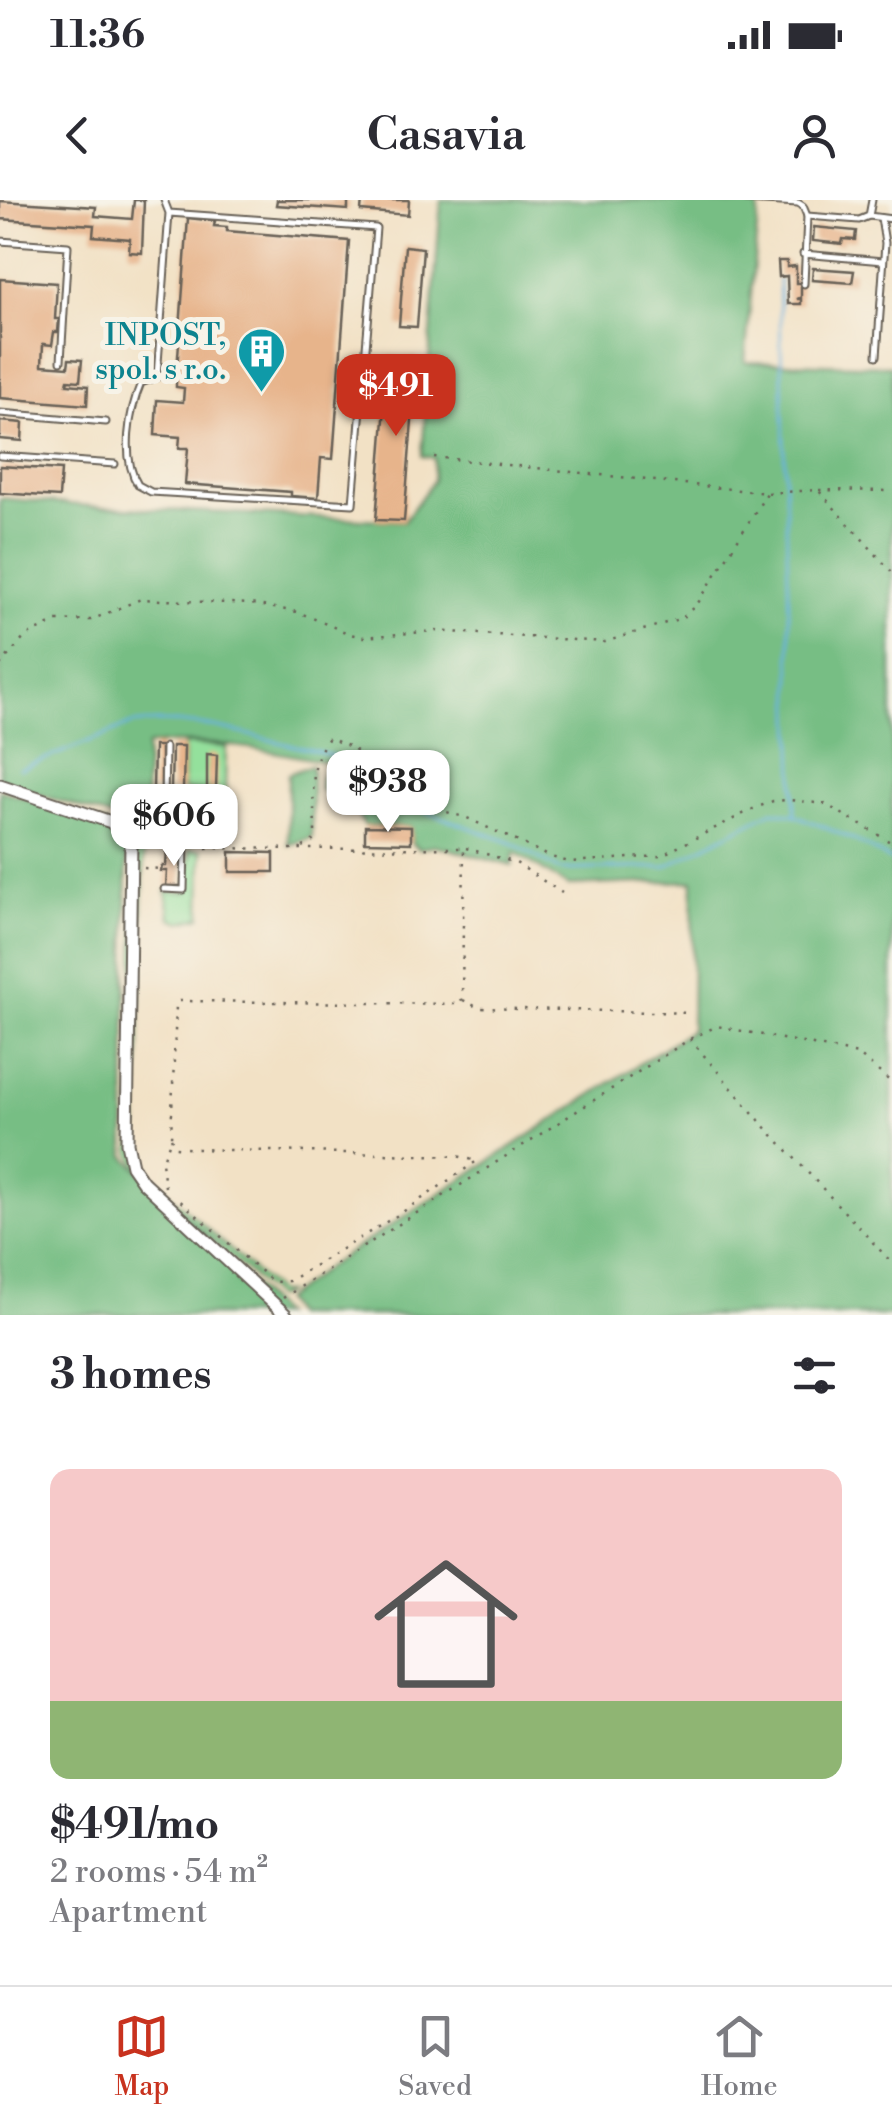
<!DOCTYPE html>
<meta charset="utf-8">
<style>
:root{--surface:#fff;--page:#f2f2f3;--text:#2b2b33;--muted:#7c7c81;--line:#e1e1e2;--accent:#c8321e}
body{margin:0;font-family:"Libre Bodoni",serif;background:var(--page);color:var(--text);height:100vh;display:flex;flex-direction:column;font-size:38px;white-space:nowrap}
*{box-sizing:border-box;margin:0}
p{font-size:32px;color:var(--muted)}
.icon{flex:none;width:55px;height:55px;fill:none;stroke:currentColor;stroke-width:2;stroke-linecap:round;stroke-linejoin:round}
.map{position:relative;height:1115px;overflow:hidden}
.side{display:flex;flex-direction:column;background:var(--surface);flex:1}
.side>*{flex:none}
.price{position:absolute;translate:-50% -85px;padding:0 22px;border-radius:20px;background:#fff;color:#222;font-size:32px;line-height:65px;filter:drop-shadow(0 2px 5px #0008)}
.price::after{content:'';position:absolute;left:50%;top:60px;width:30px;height:22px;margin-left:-15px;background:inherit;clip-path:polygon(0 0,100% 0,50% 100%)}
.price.on{background:var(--accent);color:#fff}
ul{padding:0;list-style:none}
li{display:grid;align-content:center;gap:20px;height:530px;padding:0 50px}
li span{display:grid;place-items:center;height:310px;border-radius:20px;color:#555}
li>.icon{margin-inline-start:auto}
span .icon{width:180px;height:180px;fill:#fffc;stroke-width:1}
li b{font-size:42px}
h2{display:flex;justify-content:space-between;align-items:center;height:120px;padding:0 50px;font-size:42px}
.status{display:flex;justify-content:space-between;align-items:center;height:70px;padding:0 50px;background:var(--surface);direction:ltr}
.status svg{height:28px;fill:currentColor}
header{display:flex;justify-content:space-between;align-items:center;height:130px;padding:0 50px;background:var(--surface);font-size:45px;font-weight:600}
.tabs{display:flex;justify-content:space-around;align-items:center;height:140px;border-top:2px solid var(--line);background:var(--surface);font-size:28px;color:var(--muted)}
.tabs a{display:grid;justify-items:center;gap:5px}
.tabs .on{color:var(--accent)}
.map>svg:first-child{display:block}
.green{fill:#94e09c;stroke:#587e5c;stroke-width:2.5}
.forest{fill:#77be84;stroke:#4a6d50;stroke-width:2.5}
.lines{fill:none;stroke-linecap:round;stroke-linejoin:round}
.stream{stroke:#67b1e0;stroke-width:2.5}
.building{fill:#e7b48b}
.service-casing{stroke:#676157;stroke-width:9}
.minor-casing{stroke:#676157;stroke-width:15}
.path{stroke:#676157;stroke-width:2.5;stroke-dasharray:2.5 8;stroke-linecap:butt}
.service{stroke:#fff;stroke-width:5}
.minor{stroke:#fff;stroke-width:11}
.labels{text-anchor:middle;stroke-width:10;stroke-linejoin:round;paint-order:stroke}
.culture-label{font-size:30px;fill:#0d838f;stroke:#f7f3e8;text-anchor:end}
</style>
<div class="status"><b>11:36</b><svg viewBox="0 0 49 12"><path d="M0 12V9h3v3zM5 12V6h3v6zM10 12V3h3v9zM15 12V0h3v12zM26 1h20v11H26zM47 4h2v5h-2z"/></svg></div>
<header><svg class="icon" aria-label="back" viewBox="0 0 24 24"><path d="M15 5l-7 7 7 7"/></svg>Casavia<svg class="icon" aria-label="person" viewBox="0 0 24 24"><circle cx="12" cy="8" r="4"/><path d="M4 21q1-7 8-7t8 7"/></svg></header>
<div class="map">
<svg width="892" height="1115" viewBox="0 0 892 1115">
<rect width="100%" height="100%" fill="#f7f3e8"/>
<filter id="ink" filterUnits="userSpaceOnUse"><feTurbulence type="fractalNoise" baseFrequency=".01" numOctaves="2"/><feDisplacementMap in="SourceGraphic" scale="20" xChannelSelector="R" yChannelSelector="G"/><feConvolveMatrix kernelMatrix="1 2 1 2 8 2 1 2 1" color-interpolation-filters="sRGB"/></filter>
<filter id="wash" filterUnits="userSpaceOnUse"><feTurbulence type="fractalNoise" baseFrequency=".0048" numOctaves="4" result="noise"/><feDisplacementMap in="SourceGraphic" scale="40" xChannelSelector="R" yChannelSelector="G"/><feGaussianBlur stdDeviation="2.25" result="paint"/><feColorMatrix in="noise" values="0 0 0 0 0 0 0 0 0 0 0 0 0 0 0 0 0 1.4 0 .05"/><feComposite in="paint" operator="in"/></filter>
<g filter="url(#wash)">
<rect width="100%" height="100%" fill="#f2e1c5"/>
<g class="green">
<polygon points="184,544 226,547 225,595 183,590"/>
<polygon points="190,649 202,650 201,717 181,722 171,718 166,691 188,692"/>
<polygon points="144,651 137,951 149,976 278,1093 285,1093 276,1098 144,978 131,953 136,654"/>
</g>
<g class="forest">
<path d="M441 0H663L759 6 745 162 892 166V1115H293L283 1100 330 1065 691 830 693 681 568 686 514 652 512 666 434 645 419 649 411 643V627L365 626 351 605 320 589 321 577 329 563C277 552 199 536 147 546L144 630 134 635 113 618 0 582V298L101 307 404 321 433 281 434 258 422 256Z"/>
<polygon points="312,565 312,638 288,645 288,574"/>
<polygon points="0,590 106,623 127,644 125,956 282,1115 0,1115"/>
</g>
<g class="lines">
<g class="stream">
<polyline points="779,80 795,614"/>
<path d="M20 569 132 524C185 516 236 532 286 544 301 548 318 550 332 556 354 565 368 585 388 598L512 643 560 670 665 667 772 611 795 615 855 640 892 661"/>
</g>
</g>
<g id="blocks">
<g class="building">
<polygon points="134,0 144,0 142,53 129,52 130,39 93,36 94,25 0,19 0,1 96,7 95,16 132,19"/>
<polygon points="277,0 348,0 348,10 276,5"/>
<polygon points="362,0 409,0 408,15 361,11"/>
<polygon points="188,18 215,21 214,26 227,27 227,31 349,41 333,259 321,258 318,298 291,296 291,292 185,284 188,248 179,248 180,237 155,235 157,200 183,202 184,188 176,187 176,184"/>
<polygon points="814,27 856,31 855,40 843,39 842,44 813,41"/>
<polygon points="405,46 423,48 417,127 399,126"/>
<polygon points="778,61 787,61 787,67 796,66 796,83 801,83 801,97 797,99 801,99 801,104 788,104 787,76 779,77"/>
<polygon points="813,68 854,71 852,83 812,80"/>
<polygon points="0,79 57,83 55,119 59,119 58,132 54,132 52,145 43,144 42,165 68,167 69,159 82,160 80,181 68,180 67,184 88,186 87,205 0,198"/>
<polygon points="389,156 417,158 404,321 376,320"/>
<polygon points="0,221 23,223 22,241 0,239"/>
<polygon points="0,266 61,270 59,297 0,293"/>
<polygon points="154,546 161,546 161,590 153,590"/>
<polygon points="172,546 184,546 183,590 171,590"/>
<polygon points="207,554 217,555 216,590 207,590"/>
<polygon points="208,597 216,597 215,642 207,642"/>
<polygon points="178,609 192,610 192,630 160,632 160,617 178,618"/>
<polygon points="365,626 411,627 411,643 365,642"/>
<polygon points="167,651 182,652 181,686 166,686 167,671 161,671 162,666 166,666"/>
<polygon points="230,652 274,653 274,672 230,672"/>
</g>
</g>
</g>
<g filter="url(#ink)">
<use href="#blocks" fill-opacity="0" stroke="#676157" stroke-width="2.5"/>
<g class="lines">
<defs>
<g id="service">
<path d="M164 0 169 13 157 177 141 183C129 211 121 258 138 285L151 292 353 304 376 28 169 13"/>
<polyline points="745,0 798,3 803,6 807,16"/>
<polyline points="872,0 869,16 892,19"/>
<polyline points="0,41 68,46 61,161"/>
<polyline points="803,54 883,61"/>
<polyline points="804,84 807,16 859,20 869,16"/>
<polyline points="877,156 885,43 881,18"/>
<polyline points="0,213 106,222"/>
<polyline points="0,256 115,264"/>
<polyline points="134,641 163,639 197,642 197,604 164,603 165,547"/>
<polyline points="164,689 184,690 185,642"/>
</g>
<polyline id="minor" points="0,585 111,622 131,642 127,943 132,966 143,982 286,1115"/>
</defs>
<use href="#service" class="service-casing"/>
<use href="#minor" class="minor-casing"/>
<g class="path">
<polyline points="434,257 767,293 818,290 892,372"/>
<polyline points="819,290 892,291"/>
<polyline points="0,465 26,436 57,421 91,420 141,399 251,404 298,412 350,434 364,437 434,431 605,442 682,418 698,403 767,293"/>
<path d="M303 647 313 641 315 633C315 599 306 565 329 538L353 548 391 591 403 599 467 618 551 657 569 662 660 656 753 609 773 601 789 600 825 604 892 643"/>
<polyline points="206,648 295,649"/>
<polyline points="466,648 516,663 562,693"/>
<polyline points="144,668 162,669"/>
<polyline points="463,800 479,808 690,813"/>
<polyline points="690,839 759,920 892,1063"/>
<polyline points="171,938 175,947 195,949 457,956 477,961 401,1013 289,1081 273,1082 178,999"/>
<polyline points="165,987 162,962 171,938 176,805 180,801 459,804 462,799 464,648 296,649"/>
<polyline points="283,1098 690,839 717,826 858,854 892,883"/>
</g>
<use href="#service" class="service"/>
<use href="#minor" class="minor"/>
</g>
</g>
<defs>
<symbol id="building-pin" viewBox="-11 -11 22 30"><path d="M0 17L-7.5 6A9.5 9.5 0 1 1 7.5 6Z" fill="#0f9aa8" stroke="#f7f3e8"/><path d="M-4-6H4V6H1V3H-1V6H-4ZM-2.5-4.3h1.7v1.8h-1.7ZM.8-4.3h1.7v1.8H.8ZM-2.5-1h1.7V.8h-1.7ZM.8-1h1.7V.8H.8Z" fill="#fff"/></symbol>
</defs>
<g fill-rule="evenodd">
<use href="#building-pin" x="234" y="124" width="55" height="75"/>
</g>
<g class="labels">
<g class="culture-label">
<text x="226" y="145">INPOST,<tspan x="226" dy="34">spol. s r.o.</tspan></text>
</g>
</g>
</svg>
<b class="price on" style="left:396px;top:239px">$491</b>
<b class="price" style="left:388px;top:635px">$938</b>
<b class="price" style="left:174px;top:669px">$606</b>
</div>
<section class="side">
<h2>3 homes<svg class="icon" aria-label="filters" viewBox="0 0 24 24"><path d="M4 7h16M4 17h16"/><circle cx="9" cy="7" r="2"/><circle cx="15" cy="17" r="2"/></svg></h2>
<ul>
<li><span style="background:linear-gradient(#f6c9c9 75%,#8fb573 0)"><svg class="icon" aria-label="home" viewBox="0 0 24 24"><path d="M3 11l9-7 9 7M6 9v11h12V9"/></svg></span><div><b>$491/mo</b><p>2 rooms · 54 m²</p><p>Apartment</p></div></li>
</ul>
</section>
<nav class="tabs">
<a class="on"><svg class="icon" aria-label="map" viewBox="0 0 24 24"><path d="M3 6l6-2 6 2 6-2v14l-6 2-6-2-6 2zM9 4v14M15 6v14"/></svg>Map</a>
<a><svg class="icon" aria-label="saved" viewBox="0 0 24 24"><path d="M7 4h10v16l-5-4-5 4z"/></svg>Saved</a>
<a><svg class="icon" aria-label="home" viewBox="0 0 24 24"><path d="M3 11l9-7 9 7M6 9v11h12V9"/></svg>Home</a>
</nav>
